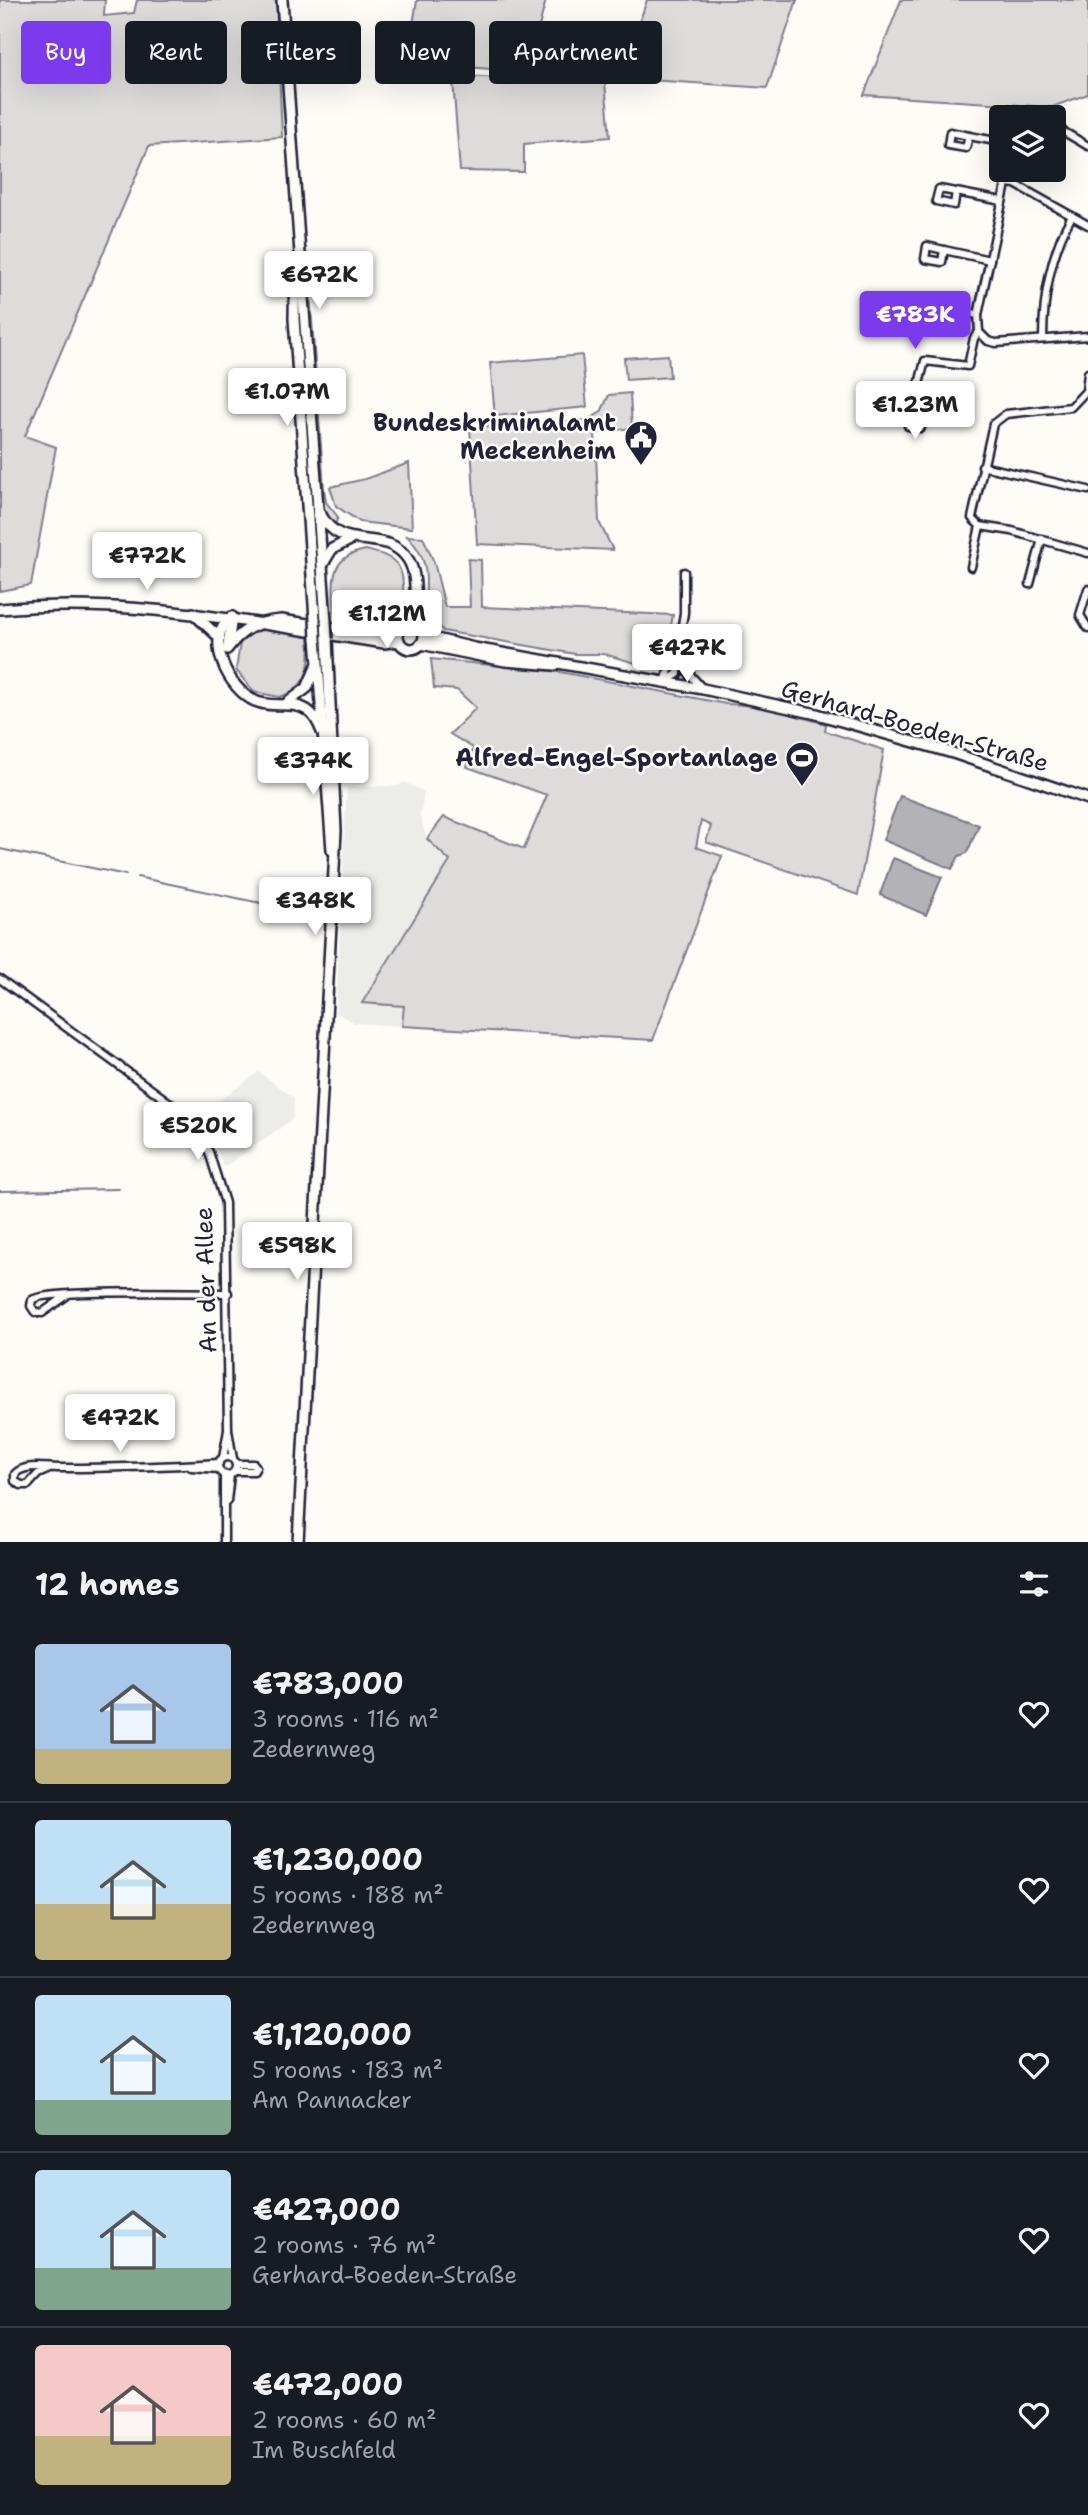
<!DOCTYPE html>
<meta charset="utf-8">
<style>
:root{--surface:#171b24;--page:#242831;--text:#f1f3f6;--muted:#9ea1a6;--line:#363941;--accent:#7c3aed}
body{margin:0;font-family:"Shantell Sans",sans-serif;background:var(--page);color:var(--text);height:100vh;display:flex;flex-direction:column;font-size:26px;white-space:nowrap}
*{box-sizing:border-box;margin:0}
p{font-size:23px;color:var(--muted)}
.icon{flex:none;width:38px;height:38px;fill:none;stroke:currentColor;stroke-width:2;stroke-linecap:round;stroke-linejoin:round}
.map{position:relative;height:1542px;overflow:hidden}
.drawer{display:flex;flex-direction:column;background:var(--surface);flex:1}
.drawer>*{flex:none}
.guide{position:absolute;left:21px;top:21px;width:700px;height:63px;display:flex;gap:14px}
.fabs{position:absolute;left:989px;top:105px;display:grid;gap:14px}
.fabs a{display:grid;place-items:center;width:77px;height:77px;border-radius:7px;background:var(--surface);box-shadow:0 7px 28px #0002;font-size:35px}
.price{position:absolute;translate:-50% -60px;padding:0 16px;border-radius:7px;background:#fff;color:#222;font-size:23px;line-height:46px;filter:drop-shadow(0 2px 4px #0008)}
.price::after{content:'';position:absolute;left:50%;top:42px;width:21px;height:16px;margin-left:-10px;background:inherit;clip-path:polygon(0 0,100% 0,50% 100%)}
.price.on{background:var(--accent);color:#fff}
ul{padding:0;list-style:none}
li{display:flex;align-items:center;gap:21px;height:175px;padding:0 35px}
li+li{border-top:2px solid var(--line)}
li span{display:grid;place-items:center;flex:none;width:196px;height:140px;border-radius:7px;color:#555}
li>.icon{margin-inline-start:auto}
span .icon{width:84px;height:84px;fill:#fffc;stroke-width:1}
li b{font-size:30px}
h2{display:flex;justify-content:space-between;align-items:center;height:84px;padding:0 35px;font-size:30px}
.tag{padding:0 24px;border-radius:7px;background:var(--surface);box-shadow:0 7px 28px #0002;font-size:24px;line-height:63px}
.tag.on{background:var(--accent);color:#fff}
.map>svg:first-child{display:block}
.built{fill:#ecece9}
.green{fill:#dddcdb;stroke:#807f8b;stroke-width:2}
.water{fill:#b2b2b7;stroke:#787885;stroke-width:2}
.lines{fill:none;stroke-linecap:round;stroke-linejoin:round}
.stream{stroke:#787885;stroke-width:2}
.minor-casing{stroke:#22223b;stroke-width:11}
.secondary-casing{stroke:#22223b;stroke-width:14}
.minor{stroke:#fdfcf7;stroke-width:6}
.secondary{stroke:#fdfcf7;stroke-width:9}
.secondary-bridge-casing{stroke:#22223b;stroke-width:14;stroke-linecap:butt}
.secondary-bridge{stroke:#fdfcf7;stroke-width:9}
.labels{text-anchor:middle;stroke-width:5;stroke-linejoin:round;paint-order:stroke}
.poi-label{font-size:24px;font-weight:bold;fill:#22223b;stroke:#fdfcf7;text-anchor:end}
.street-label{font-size:24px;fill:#22223b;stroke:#fdfcf7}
</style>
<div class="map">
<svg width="1088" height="1542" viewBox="0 0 1088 1542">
<rect width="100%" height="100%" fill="#fdfcf7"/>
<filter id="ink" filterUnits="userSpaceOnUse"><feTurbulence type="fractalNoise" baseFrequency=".0143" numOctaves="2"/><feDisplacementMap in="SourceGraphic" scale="14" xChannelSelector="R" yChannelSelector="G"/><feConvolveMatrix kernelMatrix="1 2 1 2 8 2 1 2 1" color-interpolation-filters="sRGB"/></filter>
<g filter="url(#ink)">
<g class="built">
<polygon points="404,782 424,792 420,816 427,839 451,861 363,1002 405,1006 402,1026 355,1023 336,1013 347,787 398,786"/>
<polygon points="259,1072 294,1098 293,1119 224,1167 215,1147 195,1118"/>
</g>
<g class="green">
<polygon points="0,0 105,0 104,16 134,13 137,0 276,0 282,137 149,146 25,436 56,447 31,585 0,591"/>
<polygon points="417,0 546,0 527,72 407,62"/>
<polygon points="647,0 797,0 767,88 620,78"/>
<polygon points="901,0 1088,0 1088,94 1052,107 864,95"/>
<polygon points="458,76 605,82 610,137 524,144 524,172 460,171 453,81"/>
<polygon points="310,292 324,488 326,502 338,517 334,528 323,506"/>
<polygon points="582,355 587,407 495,416 490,363"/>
<polygon points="668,355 670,377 626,380 624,358"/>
<polygon points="630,393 632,428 595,433 599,522 613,550 477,544 470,427 588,420 601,412 609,395"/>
<polygon points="409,463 412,528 360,522 336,506 330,487 365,479"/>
<path d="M407 536 423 537 434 562 445 607H470L468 559 481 560 482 607 673 615 665 657 655 663 639 664 604 654H575L443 631 425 610C426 578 431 560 407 536Z"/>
<path d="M366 550C377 553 388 555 396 563 409 578 404 619 384 625 372 629 348 621 335 619 334 586 325 557 366 550Z"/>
<path d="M266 629 309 637C311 665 310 686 280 697L254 692 236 670 240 643 252 633Z"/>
<polygon points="431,659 560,672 726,704 761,706 826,724 825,731 884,750 858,895 706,842 711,826 701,821 696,847 722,856 653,1040 402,1026 404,1006 362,1003 450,861 427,839 444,817 524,849 547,795 467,767 473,748 450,734 476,708 457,690 434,688"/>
</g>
<g class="water">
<polygon points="900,796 979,825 967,853 959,856 952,869 883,840"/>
<polygon points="893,858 942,877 926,915 880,895"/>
</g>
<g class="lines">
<g class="stream">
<polyline points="0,849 126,875"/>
<polyline points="137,877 318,915"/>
<polyline points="0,1191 119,1189"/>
</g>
<defs>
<g id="minor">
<polyline points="1054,126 1088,146"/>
<polygon points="950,132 969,136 966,148 948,145"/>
<polyline points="969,136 1001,142"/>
<polyline points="1009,170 978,315 979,332 988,341 996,343 1088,336"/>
<polyline points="1006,183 1015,184 1088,225"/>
<polygon points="939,189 956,192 954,205 936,201"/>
<polyline points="956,192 1002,201"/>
<polygon points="927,246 944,250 942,262 925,259"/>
<polyline points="944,250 990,260"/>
<polygon points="915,303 929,306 926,318 912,315"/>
<polyline points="929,306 978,315"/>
<path d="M1043 339C1043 298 1051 251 1072 216"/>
<polyline points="1088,373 1086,391 1071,407 1006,414 993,424 972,518 980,526 1012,531 1088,553"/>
<polyline points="915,407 925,408 921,428 908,426 925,361 968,366 974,338 979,332"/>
<polyline points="982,466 1088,490"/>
<polyline points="971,567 980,526"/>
<polyline points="1030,584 1042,539"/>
<polyline points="1088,589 1080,615 1088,628"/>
<polyline points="679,662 701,687"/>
<polyline points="665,681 679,643 684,613 684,572"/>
<polyline points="665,681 678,674 679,645"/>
<polyline points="0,979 170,1103 191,1124 209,1152 225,1203 228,1430 223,1458"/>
<path d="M69 1294 42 1313 35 1312 31 1306 32 1300C44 1289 201 1293 228 1293"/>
<polyline points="228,1430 233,1459"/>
<circle cx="227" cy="1466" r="9"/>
<polyline points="236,1464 254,1464 256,1467"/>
<polyline points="191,1467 219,1469"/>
<path d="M52 1468 38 1474 28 1485H21L15 1481V1474C24 1463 48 1468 61 1468 114 1468 167 1466 219 1463"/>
<polyline points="235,1471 254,1471 256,1467"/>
<polyline points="227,1501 230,1475"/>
<polyline points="224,1542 224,1475"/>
</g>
<g id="secondary">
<polyline points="282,0 326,621"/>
<polyline points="295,263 294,319 315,619"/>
<path d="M320 513C341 557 387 524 409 561 419 579 413 605 418 625"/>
<polyline points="323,564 332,549 350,540"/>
<path d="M0 609C136 597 251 623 384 643L399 641"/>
<polyline points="193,613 220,638"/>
<path d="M232 617C202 637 229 690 255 701 272 709 291 700 307 710 315 715 319 724 322 732"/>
<circle cx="411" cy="636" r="13"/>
<polyline points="424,636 474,648 703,689 817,714 956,754 1088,799"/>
<polyline points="316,638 332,850"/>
<polyline points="421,644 505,661 555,665"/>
<polyline points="228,646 232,617"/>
<path d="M227 649C242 629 256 622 281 620L382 635 398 633"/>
<polyline points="287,703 307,688 316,667"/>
<polyline points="298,1542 336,831 327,639"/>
</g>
</defs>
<use href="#minor" class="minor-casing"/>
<use href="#secondary" class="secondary-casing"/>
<use href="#minor" class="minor"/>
<use href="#secondary" class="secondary"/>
<defs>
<g id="secondary-bridge">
<polyline points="315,619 316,638"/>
<polyline points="326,621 327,639"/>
</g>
</defs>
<use href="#secondary-bridge" class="secondary-bridge-casing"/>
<use href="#secondary-bridge" class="secondary-bridge"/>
</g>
</g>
<defs>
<symbol id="civic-pin" viewBox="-11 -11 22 30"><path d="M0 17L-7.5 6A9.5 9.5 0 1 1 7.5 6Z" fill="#22223b" stroke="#fdfcf7"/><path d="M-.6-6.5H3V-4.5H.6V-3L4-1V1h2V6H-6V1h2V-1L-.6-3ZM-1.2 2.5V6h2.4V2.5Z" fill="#fff"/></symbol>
<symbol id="stadium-pin" viewBox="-11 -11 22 30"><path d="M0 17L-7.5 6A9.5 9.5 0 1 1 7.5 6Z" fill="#22223b" stroke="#fdfcf7"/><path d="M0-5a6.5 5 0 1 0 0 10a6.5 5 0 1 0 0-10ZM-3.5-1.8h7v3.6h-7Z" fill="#fff"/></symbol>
</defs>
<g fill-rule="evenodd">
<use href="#civic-pin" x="622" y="418" width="38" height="52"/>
<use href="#stadium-pin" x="783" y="739" width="38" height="52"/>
</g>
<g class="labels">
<g class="poi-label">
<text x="616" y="431">Bundeskriminalamt<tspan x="616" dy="28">Meckenheim</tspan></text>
<text x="778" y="766">Alfred-Engel-Sportanlage</text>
</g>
<g class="street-label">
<text transform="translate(915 726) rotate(16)" y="8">Gerhard-Boeden-Straße</text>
<text transform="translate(206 1280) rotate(-92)" y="8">An der Allee</text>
</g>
</g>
</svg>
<div class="fabs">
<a><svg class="icon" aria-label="layers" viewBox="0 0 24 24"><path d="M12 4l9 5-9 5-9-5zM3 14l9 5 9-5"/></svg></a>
</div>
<b class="price" style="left:319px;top:311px">€672K</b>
<b class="price on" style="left:915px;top:351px">€783K</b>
<b class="price" style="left:287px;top:428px">€1.07M</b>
<b class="price" style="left:915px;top:441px">€1.23M</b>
<b class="price" style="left:147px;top:592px">€772K</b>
<b class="price" style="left:387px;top:650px">€1.12M</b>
<b class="price" style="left:687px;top:684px">€427K</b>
<b class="price" style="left:313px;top:797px">€374K</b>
<b class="price" style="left:315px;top:937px">€348K</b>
<b class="price" style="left:198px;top:1162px">€520K</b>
<b class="price" style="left:297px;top:1282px">€598K</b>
<b class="price" style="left:120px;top:1454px">€472K</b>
<div class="guide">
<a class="tag on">Buy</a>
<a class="tag">Rent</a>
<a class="tag">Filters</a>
<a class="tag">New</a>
<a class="tag">Apartment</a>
</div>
</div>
<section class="drawer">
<h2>12 homes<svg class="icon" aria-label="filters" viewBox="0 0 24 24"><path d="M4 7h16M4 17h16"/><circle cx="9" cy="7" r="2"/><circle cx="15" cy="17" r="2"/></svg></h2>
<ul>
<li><span style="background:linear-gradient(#a9c7e8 75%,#c2b280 0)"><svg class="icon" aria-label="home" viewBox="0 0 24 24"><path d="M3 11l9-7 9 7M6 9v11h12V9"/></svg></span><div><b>€783,000</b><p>3 rooms · 116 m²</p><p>Zedernweg</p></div><svg class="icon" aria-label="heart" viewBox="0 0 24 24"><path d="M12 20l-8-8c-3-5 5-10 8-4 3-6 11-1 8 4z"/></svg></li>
<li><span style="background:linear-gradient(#bfe0f5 60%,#c2b280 0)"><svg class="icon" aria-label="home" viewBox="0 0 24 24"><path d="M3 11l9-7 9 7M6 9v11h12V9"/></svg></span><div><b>€1,230,000</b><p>5 rooms · 188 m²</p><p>Zedernweg</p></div><svg class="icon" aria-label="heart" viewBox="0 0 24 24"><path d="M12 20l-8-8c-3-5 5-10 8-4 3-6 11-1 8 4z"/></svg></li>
<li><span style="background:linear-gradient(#bfe0f5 75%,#7fa58c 0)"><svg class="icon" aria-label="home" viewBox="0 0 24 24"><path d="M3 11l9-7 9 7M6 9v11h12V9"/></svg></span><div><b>€1,120,000</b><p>5 rooms · 183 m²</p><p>Am Pannacker</p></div><svg class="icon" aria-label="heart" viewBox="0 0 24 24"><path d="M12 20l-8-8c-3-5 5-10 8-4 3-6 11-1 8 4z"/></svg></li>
<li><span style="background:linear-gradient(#bfe0f5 70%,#7fa58c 0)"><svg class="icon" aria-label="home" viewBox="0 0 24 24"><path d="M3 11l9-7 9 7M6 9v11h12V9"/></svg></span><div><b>€427,000</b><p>2 rooms · 76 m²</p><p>Gerhard-Boeden-Straße</p></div><svg class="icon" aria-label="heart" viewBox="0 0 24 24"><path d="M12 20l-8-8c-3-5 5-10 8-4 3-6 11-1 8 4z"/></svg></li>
<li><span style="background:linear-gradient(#f6c9c9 65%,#c2b280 0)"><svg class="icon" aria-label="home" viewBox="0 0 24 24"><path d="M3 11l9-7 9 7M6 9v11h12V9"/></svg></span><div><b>€472,000</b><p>2 rooms · 60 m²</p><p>Im Buschfeld</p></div><svg class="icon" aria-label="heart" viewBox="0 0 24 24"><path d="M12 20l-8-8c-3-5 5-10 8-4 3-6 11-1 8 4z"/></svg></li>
</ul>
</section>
